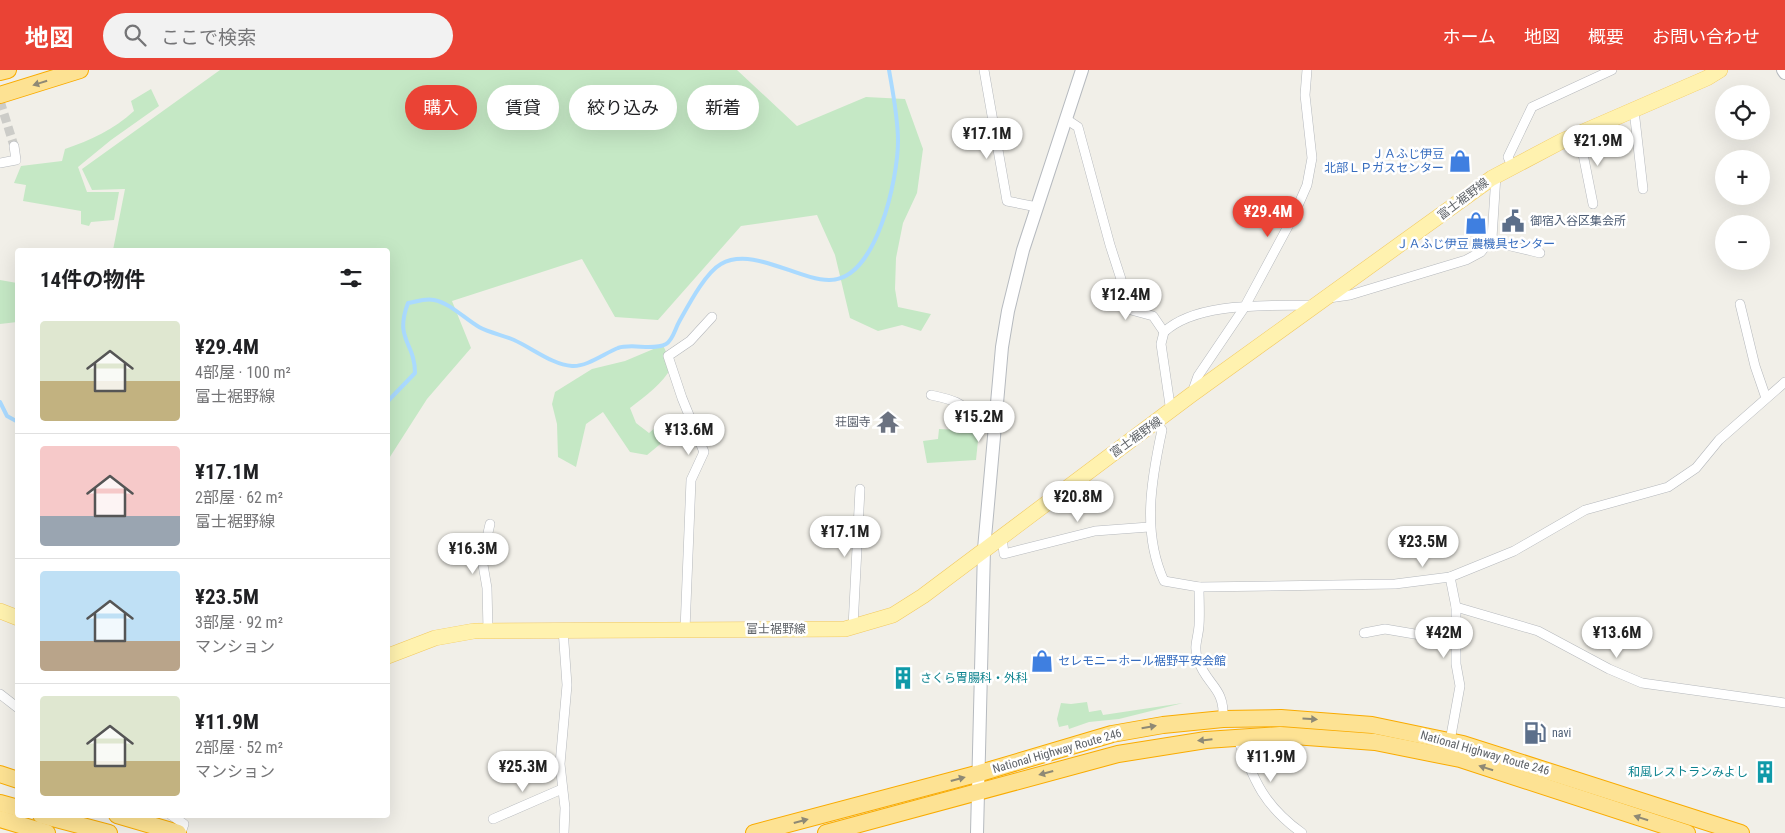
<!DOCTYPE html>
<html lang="ja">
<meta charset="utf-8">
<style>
:root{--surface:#fff;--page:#f2f2f2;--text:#202124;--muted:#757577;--line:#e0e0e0;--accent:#ea4335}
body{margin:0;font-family:"Roboto Condensed","Noto Sans JP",sans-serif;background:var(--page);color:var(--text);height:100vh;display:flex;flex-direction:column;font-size:19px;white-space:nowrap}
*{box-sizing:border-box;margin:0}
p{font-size:16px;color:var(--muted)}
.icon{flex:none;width:28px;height:28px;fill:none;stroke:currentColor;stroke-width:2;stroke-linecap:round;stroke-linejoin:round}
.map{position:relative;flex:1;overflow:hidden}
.panel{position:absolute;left:15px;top:178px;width:375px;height:570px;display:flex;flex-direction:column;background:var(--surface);border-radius:5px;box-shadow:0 5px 20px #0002}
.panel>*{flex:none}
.top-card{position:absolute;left:405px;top:15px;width:475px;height:45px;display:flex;gap:10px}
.buttons{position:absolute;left:1715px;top:15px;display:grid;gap:10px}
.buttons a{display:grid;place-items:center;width:55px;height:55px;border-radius:50%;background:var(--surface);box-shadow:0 5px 20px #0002;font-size:25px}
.price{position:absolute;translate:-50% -42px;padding:0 11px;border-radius:18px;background:#fff;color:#222;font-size:16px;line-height:32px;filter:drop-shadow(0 1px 2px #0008)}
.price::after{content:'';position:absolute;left:50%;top:30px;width:15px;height:11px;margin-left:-8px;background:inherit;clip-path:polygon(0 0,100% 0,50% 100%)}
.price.active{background:var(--accent);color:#fff}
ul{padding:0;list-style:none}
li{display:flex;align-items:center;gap:15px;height:125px;padding:0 25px}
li+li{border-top:1px solid var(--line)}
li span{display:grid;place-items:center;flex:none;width:140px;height:100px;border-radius:5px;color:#555}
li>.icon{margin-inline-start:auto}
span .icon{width:60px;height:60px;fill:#fffc;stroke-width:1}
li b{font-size:21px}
h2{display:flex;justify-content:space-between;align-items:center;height:60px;padding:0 25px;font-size:21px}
.tag{padding:0 18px;border-radius:22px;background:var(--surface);box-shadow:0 5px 20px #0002;font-size:18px;line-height:45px}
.tag.active{background:var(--accent);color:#fff}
header{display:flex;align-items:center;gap:30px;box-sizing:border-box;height:70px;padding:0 25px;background:var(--accent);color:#fff}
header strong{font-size:24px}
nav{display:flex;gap:28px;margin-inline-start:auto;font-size:18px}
.search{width:350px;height:45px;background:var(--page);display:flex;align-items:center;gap:12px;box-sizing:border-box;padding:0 18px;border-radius:28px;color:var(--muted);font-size:19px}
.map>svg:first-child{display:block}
.green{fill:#c5e8c5}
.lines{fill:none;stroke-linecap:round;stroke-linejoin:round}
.stream{stroke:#aadaff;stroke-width:4}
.street-tunnel{stroke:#ccccc8;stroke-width:9;stroke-dasharray:9 4.5;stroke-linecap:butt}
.street-casing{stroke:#b5b8bc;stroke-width:10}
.secondary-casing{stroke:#b6babf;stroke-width:14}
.primary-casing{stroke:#f2c960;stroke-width:16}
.highway-casing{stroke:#f9ab00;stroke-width:18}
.street{stroke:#fff;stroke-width:9}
.secondary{stroke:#fff;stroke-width:12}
.primary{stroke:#fff2af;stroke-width:15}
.highway{stroke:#fde293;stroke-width:16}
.oneway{fill:#8e8975}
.labels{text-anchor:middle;stroke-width:5;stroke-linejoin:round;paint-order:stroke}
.shop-label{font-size:12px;fill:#366cbe;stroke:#fff;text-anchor:end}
.street-label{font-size:12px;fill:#5f6368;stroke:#fff}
.service-label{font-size:12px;fill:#4e5e75;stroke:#fff;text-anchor:start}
.worship-label{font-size:12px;fill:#5b616d;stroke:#fff;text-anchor:end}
.culture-label{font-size:12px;fill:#0d838f;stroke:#fff;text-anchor:start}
</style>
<header>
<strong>地図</strong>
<div class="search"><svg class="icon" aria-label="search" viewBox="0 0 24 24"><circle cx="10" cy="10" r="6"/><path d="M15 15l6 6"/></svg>ここで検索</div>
<nav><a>ホーム</a><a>地図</a><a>概要</a><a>お問い合わせ</a></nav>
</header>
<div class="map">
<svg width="1785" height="763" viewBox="0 0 1785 763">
<rect width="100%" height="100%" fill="#f1efe8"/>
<g class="green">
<polygon points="220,0 737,0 797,56 866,27 905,29 923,79 917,123 903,153 896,188 895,219 898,237 931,244 921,261 902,255 878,261 850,248 835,185 817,145 741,156 658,250 615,247 582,189 452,231 471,278 427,329 388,390 388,180 113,180 125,119 92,120 82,99"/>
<path d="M151 19 159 36 111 70 78 97 87 122H119L114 150 91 152 89 156 81 154V141L23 131 26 115 14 113 21 96 62 91 65 79C91 70 113 60 134 41L131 31Z"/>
<polygon points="0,210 17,213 17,252 0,254"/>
<path d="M663 275 672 296C663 314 645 326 630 338L636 353 649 363 663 351 673 348 681 357 647 385 630 382 603 342 586 354 576 397 558 387 557 354 552 334 555 322 592 299 625 291Z"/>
<polygon points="939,359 979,361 976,390 927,393 923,371 938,369"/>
<polygon points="1087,632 1089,642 1101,640 1103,645 1183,633 1119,649 1089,652 1069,659 1068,655 1059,657 1057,649 1061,633 1071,634"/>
</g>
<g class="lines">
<g class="stream">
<path d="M388 331 415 303C415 272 394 270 408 233 416 232 424 228 434 230 450 233 465 249 479 257 490 263 503 265 514 270 532 278 553 295 572 296 587 297 605 283 618 278 632 273 653 281 666 274 673 270 675 259 679 252 688 236 705 203 721 194 752 176 798 210 829 210 877 211 898 107 898 71 898 48 893 23 889 0"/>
<polyline points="0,332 7,346 18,352"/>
</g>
<polyline class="street-tunnel" points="0,31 14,76"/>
<defs>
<g id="street">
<polyline points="984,0 1007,131 1037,137"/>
<polyline points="1634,40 1643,119"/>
<path d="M1066 49 1078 57 1110 175 1131 240 1153 246 1164 262C1197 231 1270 236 1313 235"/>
<polyline points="1579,64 1593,134"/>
<polyline points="0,93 16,90 14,76"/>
<polyline points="1512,96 1508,87 1532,37 1612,0"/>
<polyline points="1492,168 1502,174 1540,183"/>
<polyline points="1329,228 1350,225 1466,190 1481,182 1492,168 1496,105"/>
<polyline points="1740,234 1755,296 1766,328"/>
<polyline points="1164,262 1161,274 1171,342"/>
<polyline points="1192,323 1198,306 1244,238 1293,147 1307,115 1312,88 1305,25 1307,0"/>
<path d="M931 325C948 329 962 331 972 346L995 348"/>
<path d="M1155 353 1162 360C1151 411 1142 463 1164 511L1199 517 1395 514 1450 507 1514 481 1585 440 1668 417 1696 398 1719 370 1785 312"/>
<polyline points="1002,466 1004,484 1095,461 1149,457"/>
<path d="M1199 517C1199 530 1200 543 1199 556 1198 569 1193 577 1198 590 1207 616 1225 617 1223 649"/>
<polyline points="1456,537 1538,561 1609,599 1642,613 1785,633"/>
<polyline points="853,557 860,419"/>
<polyline points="563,559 567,615 560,694 565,738 564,763"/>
<polyline points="488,560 487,518 482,489 490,454"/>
<polyline points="685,560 691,410 704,382 682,328 668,286 690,271 712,247"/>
<polyline points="1364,563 1385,559 1456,571"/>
<polyline points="0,624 18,638"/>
<path d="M1237 667C1254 710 1263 735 1302 763"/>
<polyline points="1450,671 1460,616 1456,594 1456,537 1450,507"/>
<polyline points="171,745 184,754 181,763"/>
<polyline points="493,749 562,719"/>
</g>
<g id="secondary">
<polyline points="1783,0 1785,3"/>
<polyline points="977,763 984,479 1002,277 1008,241 1023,180 1082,0"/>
</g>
<g id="primary">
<polyline points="0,541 18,548"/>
<polyline points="388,586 435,568 474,561 845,559 893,545 923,526 1191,325 1492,108 1562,71 1707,8 1720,0"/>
</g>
<g id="highway">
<polyline points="0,2 8,0"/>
<polyline points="0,25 80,0"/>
<polyline points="0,704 18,710"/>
<polyline points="0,733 18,738"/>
<polyline points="41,745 109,763"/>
<polyline points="117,745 178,763"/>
<polyline points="0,749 47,763"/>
<polyline points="754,763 980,703 1112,664 1163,655 1223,649 1281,648 1372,655 1463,674 1741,763"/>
<polyline points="826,763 1118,684 1206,670 1280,665 1375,672 1460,689 1687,763"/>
</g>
</defs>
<use href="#street" class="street-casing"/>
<use href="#secondary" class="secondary-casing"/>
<use href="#primary" class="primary-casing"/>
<use href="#highway" class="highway-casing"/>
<use href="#street" class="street"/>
<use href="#secondary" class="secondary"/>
<use href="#primary" class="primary"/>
<use href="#highway" class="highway"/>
</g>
<defs><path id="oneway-solid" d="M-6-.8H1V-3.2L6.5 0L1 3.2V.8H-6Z" transform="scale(1.25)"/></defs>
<g class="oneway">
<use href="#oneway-solid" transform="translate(40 13) rotate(163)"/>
<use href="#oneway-solid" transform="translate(1310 649) rotate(3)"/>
<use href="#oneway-solid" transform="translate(1149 657) rotate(-10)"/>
<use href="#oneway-solid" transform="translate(1205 670) rotate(174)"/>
<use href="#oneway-solid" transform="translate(1486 698) rotate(-162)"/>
<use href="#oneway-solid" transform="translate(1046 703) rotate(165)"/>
<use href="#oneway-solid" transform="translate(958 709) rotate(-15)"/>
<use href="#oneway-solid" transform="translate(1641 748) rotate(-162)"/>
<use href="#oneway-solid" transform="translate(801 751) rotate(-15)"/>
</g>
<defs>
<symbol id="shop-bare" viewBox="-9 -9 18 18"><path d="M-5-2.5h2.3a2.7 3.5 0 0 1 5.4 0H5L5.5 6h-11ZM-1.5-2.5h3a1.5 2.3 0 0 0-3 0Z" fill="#3f7fe0" stroke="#fff" stroke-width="2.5" paint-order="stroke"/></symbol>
<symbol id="civic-bare" viewBox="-9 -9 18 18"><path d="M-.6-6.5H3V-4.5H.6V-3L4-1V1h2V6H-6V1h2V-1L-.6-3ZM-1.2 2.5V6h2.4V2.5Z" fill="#5c6f8a" stroke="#fff" stroke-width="2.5" paint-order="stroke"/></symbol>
<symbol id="temple-bare" viewBox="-9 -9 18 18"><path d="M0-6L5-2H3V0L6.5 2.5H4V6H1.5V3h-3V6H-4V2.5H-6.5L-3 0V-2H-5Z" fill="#6b7280" stroke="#fff" stroke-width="2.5" paint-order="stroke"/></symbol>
<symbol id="building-bare" viewBox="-9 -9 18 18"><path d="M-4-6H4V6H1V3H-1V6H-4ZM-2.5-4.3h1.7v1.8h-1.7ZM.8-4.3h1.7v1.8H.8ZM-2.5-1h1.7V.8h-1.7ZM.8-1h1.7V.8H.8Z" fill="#0f9aa8" stroke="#fff" stroke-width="2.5" paint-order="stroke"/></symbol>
<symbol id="fuel-bare" viewBox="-9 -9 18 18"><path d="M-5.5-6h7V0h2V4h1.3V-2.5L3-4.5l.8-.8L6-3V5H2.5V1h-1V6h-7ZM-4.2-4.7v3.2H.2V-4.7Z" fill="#5c6f8a" stroke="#fff" stroke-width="2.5" paint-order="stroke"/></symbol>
</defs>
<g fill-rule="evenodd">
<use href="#shop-bare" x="1444" y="75" width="32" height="32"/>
<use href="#civic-bare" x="1497" y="135" width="32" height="32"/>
<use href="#shop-bare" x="1460" y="137" width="32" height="32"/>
<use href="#temple-bare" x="872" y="336" width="32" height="32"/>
<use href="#shop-bare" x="1026" y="575" width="32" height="32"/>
<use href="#building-bare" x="887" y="592" width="32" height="32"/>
<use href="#fuel-bare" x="1519" y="647" width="32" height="32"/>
<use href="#building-bare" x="1749" y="686" width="32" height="32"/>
</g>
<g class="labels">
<g class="shop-label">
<text x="1444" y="88">ＪＡふじ伊豆<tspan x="1444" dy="14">北部ＬＰガスセンター</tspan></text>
<text x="1476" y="178" text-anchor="middle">ＪＡふじ伊豆 農機具センター</text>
<text x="1058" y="595" text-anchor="start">セレモニーホール裾野平安会館</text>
</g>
<g class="street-label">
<text transform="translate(1463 129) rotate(-37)" y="4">富士裾野線</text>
<text transform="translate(1136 367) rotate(-36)" y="4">富士裾野線</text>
<text x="776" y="563">富士裾野線</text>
<text transform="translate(1057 681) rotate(-16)" y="4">National Highway Route 246</text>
<text transform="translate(1485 683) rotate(16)" y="4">National Highway Route 246</text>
</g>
<g class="service-label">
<text x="1530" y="155">御宿入谷区集会所</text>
<text x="1552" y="667">navi</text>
</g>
<g class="worship-label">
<text x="871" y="356">荘園寺</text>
</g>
<g class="culture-label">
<text x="920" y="612">さくら胃腸科・外科</text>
<text x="1748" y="706" text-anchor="end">和風レストランみよし</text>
</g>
</g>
</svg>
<div class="buttons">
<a><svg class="icon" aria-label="locate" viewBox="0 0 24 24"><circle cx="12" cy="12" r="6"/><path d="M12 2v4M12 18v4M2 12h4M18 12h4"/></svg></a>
<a>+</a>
<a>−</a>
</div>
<b class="price" style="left:987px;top:90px">¥17.1M</b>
<b class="price" style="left:1598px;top:97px">¥21.9M</b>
<b class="price active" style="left:1268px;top:168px">¥29.4M</b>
<b class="price" style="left:1126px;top:251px">¥12.4M</b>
<b class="price" style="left:979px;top:373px">¥15.2M</b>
<b class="price" style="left:689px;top:386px">¥13.6M</b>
<b class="price" style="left:1078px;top:453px">¥20.8M</b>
<b class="price" style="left:845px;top:488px">¥17.1M</b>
<b class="price" style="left:1423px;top:498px">¥23.5M</b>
<b class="price" style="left:473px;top:505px">¥16.3M</b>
<b class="price" style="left:1444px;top:589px">¥42M</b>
<b class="price" style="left:1617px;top:589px">¥13.6M</b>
<b class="price" style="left:1271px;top:713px">¥11.9M</b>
<b class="price" style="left:523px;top:723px">¥25.3M</b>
<div class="top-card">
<a class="tag active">購入</a>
<a class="tag">賃貸</a>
<a class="tag">絞り込み</a>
<a class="tag">新着</a>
</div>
<section class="panel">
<h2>14件の物件<svg class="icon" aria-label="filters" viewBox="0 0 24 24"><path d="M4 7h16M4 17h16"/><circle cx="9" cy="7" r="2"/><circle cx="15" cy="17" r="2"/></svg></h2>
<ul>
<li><span style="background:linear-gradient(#dfe7d0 60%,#c2b280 0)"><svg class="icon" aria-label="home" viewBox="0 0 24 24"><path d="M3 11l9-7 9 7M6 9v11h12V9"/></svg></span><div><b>¥29.4M</b><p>4部屋 · 100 m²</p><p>富士裾野線</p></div></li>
<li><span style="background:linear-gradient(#f6c9c9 70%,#9aa5b1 0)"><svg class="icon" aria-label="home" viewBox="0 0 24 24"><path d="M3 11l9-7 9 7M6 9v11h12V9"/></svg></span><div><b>¥17.1M</b><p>2部屋 · 62 m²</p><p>富士裾野線</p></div></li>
<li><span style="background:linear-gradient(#bfe0f5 70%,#b9a48a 0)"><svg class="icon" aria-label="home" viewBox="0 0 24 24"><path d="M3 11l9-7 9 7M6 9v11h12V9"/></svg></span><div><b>¥23.5M</b><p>3部屋 · 92 m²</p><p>マンション</p></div></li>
<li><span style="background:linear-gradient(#dfe7d0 65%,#c2b280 0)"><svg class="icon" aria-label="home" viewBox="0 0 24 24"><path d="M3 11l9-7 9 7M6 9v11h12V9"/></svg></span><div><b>¥11.9M</b><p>2部屋 · 52 m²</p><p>マンション</p></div></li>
</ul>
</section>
</div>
